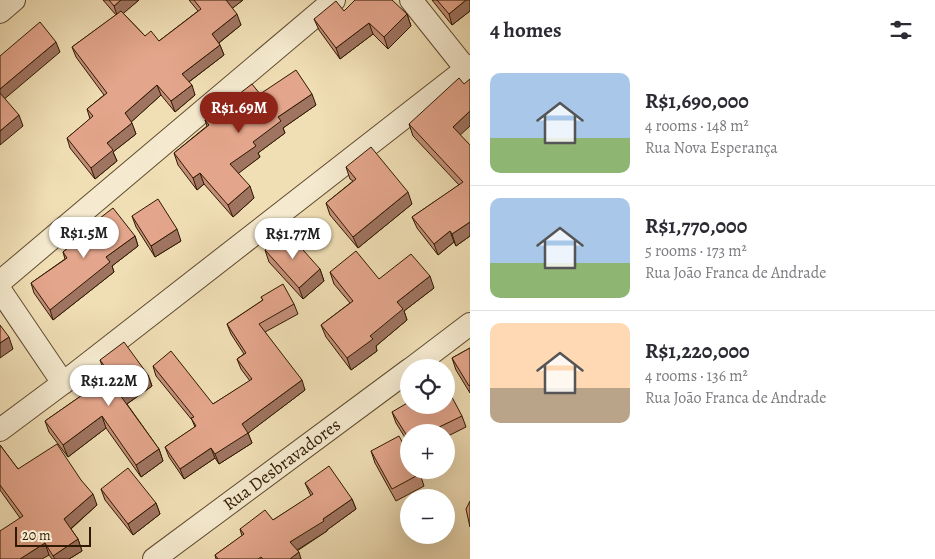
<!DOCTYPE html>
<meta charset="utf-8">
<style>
:root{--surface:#fff;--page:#f2f2f3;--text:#2b2b33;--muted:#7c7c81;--line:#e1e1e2;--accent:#8f2418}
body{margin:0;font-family:Alegreya,serif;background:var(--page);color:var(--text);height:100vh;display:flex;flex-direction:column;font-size:19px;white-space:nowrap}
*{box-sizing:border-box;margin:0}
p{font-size:16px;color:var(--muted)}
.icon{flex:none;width:28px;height:28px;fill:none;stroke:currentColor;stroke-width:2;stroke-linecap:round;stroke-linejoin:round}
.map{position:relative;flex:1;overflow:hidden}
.panel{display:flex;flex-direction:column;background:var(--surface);width:465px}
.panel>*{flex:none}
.buttons{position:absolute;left:400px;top:359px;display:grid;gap:10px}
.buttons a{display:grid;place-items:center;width:55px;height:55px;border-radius:50%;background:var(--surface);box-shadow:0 5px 20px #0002;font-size:25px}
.scale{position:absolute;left:15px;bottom:12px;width:76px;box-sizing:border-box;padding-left:5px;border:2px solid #2f1900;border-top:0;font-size:14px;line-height:18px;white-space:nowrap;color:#2f1900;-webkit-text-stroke:4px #f5eacf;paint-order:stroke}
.price{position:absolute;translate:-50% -42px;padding:0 11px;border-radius:18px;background:#fff;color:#222;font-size:16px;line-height:32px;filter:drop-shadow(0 1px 2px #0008)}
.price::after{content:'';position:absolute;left:50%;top:30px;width:15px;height:11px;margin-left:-8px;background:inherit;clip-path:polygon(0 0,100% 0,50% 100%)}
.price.on{background:var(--accent);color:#fff}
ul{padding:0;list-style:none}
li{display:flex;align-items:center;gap:15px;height:125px;padding:0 20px}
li+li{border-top:1px solid var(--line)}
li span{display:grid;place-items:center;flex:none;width:140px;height:100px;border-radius:10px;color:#555}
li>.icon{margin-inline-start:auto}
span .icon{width:60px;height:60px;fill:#fffc;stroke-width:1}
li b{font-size:21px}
h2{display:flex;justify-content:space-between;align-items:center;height:60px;padding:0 20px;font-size:21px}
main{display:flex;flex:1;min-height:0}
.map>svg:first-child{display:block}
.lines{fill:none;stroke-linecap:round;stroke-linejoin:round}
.minor-casing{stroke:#5f4a2d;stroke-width:24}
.minor{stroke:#f5eacf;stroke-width:22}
.wall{fill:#c38e78;stroke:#2f1900}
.shaded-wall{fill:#9f7461;stroke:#2f1900}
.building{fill:#e3a58b;stroke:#2f1900}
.labels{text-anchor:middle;stroke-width:4.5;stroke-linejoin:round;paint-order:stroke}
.street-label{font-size:18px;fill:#2f1900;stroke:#f5eacf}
</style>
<main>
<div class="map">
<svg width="470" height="559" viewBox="0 0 470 559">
<rect width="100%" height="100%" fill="#f0deb5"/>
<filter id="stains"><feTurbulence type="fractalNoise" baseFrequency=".004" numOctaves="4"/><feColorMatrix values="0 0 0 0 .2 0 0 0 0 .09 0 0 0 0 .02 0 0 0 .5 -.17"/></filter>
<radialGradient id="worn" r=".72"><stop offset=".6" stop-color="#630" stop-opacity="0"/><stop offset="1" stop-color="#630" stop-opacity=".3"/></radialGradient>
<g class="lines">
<defs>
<g id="minor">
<polyline points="411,0 466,69"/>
<polyline points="0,12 14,0"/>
<polyline points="0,282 334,0"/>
<polyline points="0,290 63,383"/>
<polyline points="412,368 470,324"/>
<polyline points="0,430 63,383 470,66"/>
<path id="s1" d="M154 559 409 370"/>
</g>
</defs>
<use href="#minor" class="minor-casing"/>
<use href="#minor" class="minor"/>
</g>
<g class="wall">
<polygon points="103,0 139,0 123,13 145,36 159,41 198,11 189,0 243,0 232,8 241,25 219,43 224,55 189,82 195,95 175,112 161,95 131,122 136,134 113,152 117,161 95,179 70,148 67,138 90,119 87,109 104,95 76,57 72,47 116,15"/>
<polygon points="432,0 470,0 470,11 452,25"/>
<polygon points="344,11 407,14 411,26 388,49 373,34 340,59 319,30 314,19"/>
<polygon points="260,94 316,105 283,128 285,133 258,153 260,157 238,173 254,198 233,217 204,184 197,190 178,165 174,153 207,126 205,120"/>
<polygon points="409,124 460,135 470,145 470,236 456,246 454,242 438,255 417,228 412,217 459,185 413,136"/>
<polygon points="346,167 412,204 358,248 330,215 326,203 353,181 350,179"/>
<polygon points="132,216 181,241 155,257 136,227"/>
<polygon points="91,225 135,236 138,246 112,266 114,272 53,320 34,293 31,283 65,259 63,252 92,229"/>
<polygon points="265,250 320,269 324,281 303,299 269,262"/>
<polygon points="330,272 379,279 434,288 404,311 407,320 376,346 377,351 351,370 326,337 321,325 350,303 334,284"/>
<polygon points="261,297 294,304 298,314 265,332 305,390 248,433 252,443 219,464 215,458 184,479 169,457 165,447 195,427 192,420 156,376 153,366 213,404 250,381 241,369 237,359 244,354 231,334 227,324 263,300"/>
<polygon points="470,348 470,393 456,370 452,358"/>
<polygon points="100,360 148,375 152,386 127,404 159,449 163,461 141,477 106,428 68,457 49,432 45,421 108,377 104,371"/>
<polygon points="392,412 462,416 466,427 446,437 446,432 409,432 409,444 396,423"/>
<polygon points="0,445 18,469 97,505 71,529 78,539 82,551 69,559 52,559 20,518 0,490"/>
<polygon points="371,451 420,474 424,486 396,501 375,463"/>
<polygon points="305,483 352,499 356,509 327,530 327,531 297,551 301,559 216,559 215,555 242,536 240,529 273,520 311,496"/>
<polygon points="101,489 156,503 160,514 133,535 105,500"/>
</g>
<g class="shaded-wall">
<polygon points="121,0 139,0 118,18 114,6"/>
<polygon points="226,0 243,0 229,11"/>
<polygon points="466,0 470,0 470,11 452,25 449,14"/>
<polygon points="237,14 241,25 216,45 212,34"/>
<polygon points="407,14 411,26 388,49 384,37"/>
<polygon points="369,23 373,34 340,59 336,48"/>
<polygon points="56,42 60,52 2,101 0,95 0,89"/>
<polygon points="220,45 224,55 186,84 182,74"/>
<polygon points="157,85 161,95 129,124 125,113"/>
<polygon points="192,85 195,95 175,112 171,101"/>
<polygon points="312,94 316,105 283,128 285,133 258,153 260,157 235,176 230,164 278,117"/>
<polygon points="470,111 470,126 457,138 453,127"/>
<polygon points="19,115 23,126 0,145 0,131"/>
<polygon points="132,123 136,134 113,152 117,161 95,179 91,168 107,143"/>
<polygon points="200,173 204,184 197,190 193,178"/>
<polygon points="250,186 254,198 233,217 228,205"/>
<polygon points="408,192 412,204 358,248 353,237"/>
<polygon points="470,222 470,236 456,246 452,234"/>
<polygon points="177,229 181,241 155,257 151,246"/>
<polygon points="450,231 454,242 438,255 434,244"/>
<polygon points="135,236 138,246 112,266 114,272 53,320 50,310 106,257"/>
<polygon points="320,269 324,281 303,299 299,288"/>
<polygon points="430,276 434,288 404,311 407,320 376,346 377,351 351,370 347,358 370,336 397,302"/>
<polygon points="9,337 13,349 0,358 0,343"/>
<polygon points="148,375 152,386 124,406 120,395"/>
<polygon points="302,380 305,390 247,434 248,433 252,443 219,464 215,454 242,424"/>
<polygon points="102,416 106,428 68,457 63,445"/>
<polygon points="211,448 215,458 184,479 180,469"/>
<polygon points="159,449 163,461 141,477 136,465"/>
<polygon points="93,494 97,505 68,531 64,519"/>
<polygon points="352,499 356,509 327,530 327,531 294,552 290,542"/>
<polygon points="156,503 160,514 133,535 128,524"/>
<polygon points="78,539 82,551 69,559 55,559 53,556"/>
<polygon points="45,543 49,555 42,559 20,559"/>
<polygon points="299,552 301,559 290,559"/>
</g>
<g class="building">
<polygon points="109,0 121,0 114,6"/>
<polygon points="194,0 226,0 237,14 212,34 220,45 182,74 192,85 171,101 157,85 125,113 132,123 107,143 113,150 91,168 67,138 93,116 87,109 107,93 72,47 121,11 145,36 151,31 159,41 201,9"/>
<polygon points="355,0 392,0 407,14 384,37 369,23 336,48 314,19 336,1 344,11"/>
<polygon points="437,0 466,0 449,14"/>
<polygon points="40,22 56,42 0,89 0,56"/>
<polygon points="296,70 312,94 278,117 281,121 253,142 256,146 230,164 250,186 228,205 200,173 193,178 174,153 209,125 205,120 252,84 260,94"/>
<polygon points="459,78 464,84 470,79 470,111 453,127 470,145 470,222 452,234 450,231 434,244 412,217 463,182 409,124"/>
<polygon points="0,93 19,115 0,131"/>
<polygon points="371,147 408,192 353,237 326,203 356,179 346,167"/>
<polygon points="158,199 177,229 151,246 132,216"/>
<polygon points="113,208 135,236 106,257 110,262 50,310 31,283 67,258 63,252 93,228 91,225"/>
<polygon points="287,232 320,269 299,288 265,250"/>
<polygon points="356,251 379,279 411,254 430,276 397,302 403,309 370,336 373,339 347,358 321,325 353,301 330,272"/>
<polygon points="283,284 294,304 259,324 302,380 242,424 248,433 215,454 211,448 180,469 165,447 196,426 191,418 194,417 153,366 171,351 213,404 252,379 237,359 246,353 227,324 263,300 261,297"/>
<polygon points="0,325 9,337 0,343"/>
<polygon points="124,342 148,375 120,395 159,449 136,465 102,416 63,445 45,421 111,375 100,360"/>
<polygon points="470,348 470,385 469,386 452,358"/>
<polygon points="446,386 462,416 433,430 434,432 409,432 409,439 392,412 409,402 409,405 446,405"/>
<polygon points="399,436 409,454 409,470 418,470 420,474 392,489 371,451"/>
<polygon points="57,444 81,480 93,494 64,519 78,539 53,556 45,543 20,559 0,559 0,531 23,516 0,485 0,445 18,469"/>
<polygon points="329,466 352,499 323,519 324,521 290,542 299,552 290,559 263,559 261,557 258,559 218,559 215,555 244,534 240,529 265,510 273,520 313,494 305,483"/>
<polygon points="128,468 156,503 128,524 101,489"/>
<polygon points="470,501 470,527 466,509"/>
</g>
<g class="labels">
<g class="street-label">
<text dy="6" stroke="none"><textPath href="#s1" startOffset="159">Rua Desbravadores</textPath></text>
</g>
</g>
<rect width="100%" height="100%" filter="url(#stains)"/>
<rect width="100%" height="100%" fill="url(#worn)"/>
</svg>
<div class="buttons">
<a><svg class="icon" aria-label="locate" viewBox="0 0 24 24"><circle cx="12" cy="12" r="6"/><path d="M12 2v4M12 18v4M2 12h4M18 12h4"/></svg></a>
<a>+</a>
<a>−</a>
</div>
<div class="scale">20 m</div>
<b class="price on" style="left:239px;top:134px">R$1.69M</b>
<b class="price" style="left:84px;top:259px">R$1.5M</b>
<b class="price" style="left:293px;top:260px">R$1.77M</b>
<b class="price" style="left:109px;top:407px">R$1.22M</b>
</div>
<section class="panel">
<h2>4 homes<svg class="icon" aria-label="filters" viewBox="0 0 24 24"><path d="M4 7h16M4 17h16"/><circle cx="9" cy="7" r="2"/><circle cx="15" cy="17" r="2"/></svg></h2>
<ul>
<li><span style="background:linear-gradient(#a9c7e8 65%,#8fb573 0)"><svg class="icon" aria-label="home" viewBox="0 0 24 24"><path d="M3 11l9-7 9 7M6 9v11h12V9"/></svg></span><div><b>R$1,690,000</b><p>4 rooms · 148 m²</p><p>Rua Nova Esperança</p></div></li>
<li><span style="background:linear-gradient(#a9c7e8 65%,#8fb573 0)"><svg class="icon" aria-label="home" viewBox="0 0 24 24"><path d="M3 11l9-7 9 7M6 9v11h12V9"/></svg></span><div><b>R$1,770,000</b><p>5 rooms · 173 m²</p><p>Rua João Franca de Andrade</p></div></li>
<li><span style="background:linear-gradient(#ffd9b3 65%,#b9a48a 0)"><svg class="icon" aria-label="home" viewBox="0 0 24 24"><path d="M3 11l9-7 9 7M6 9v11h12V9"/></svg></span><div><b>R$1,220,000</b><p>4 rooms · 136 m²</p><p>Rua João Franca de Andrade</p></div></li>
</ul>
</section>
</main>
